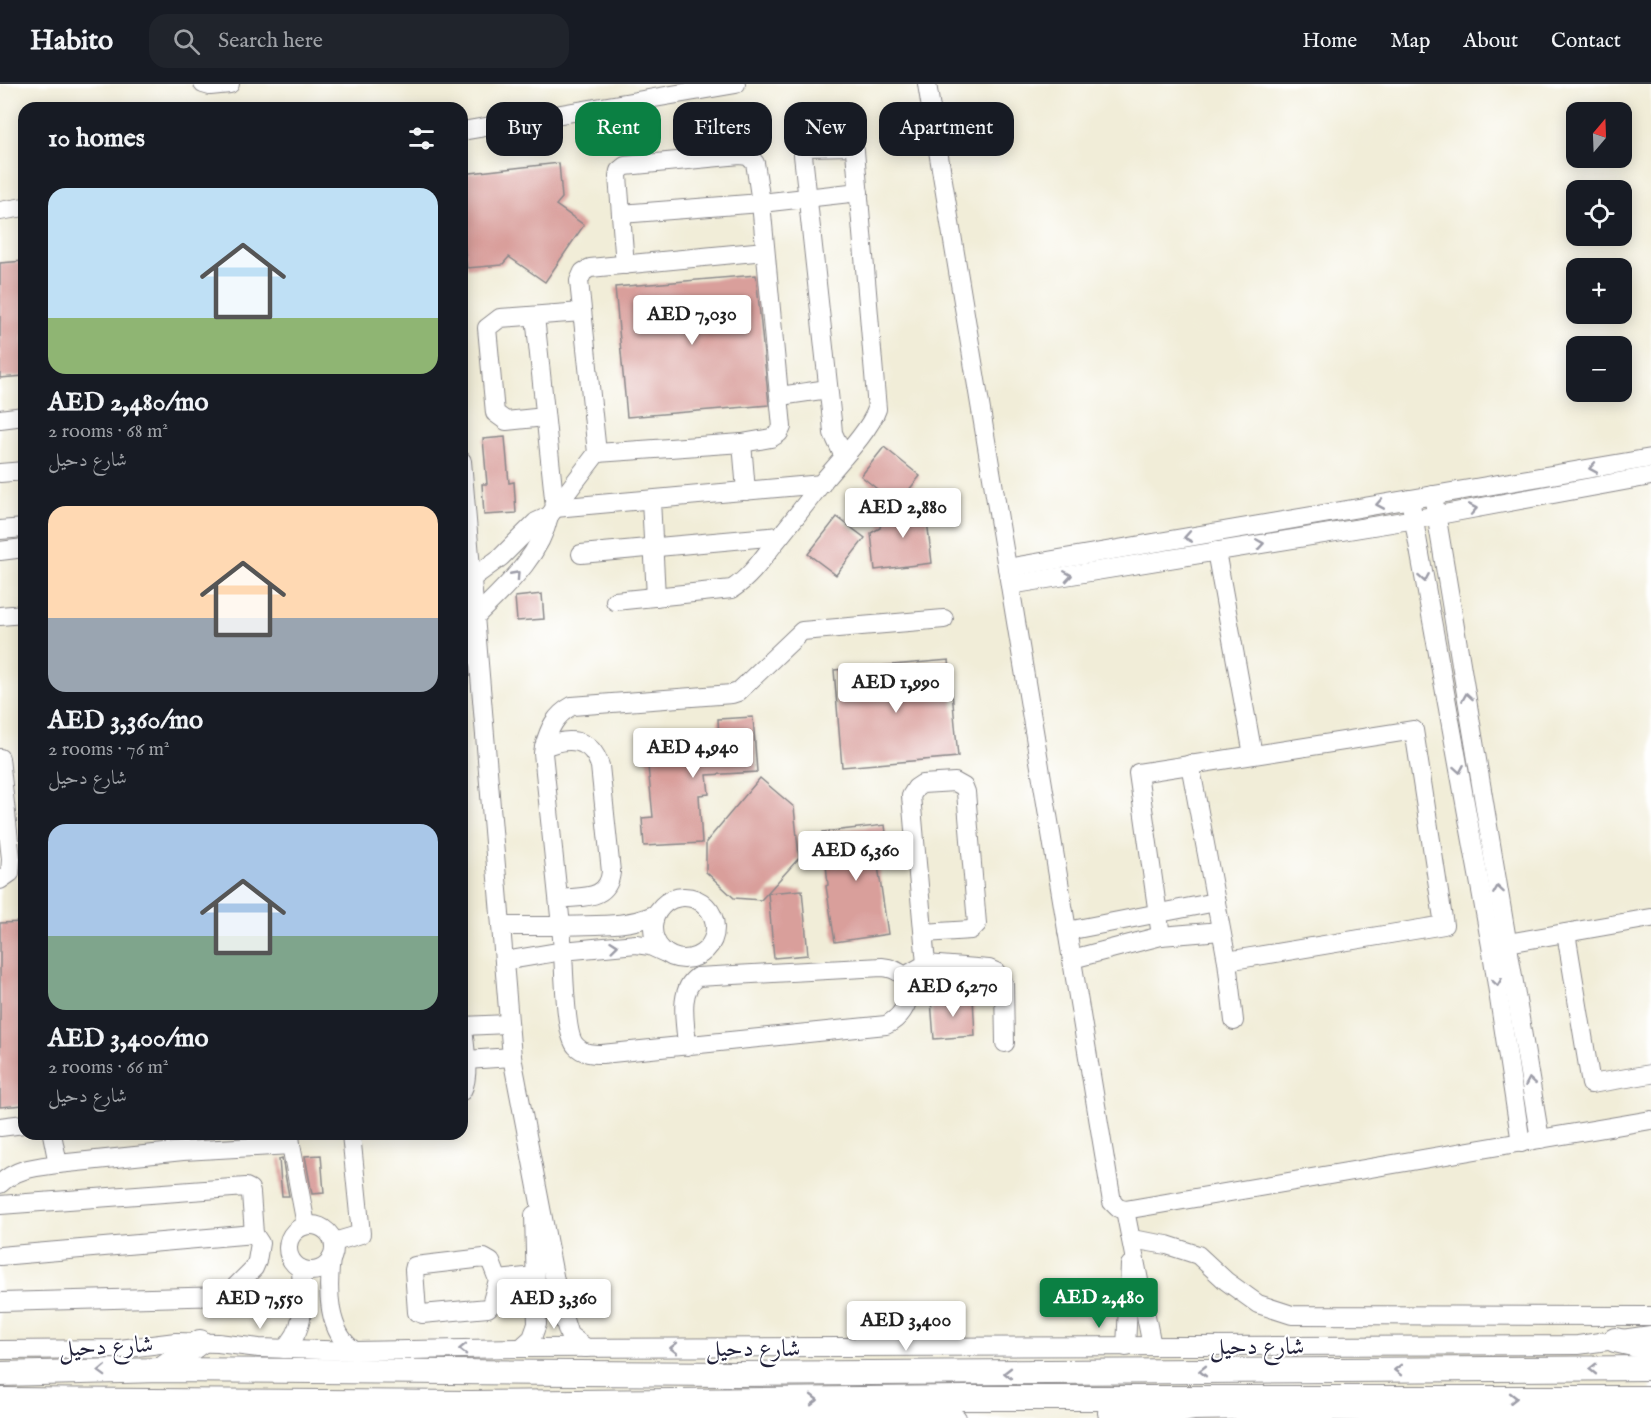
<!DOCTYPE html>
<meta charset="utf-8">
<style>
:root{--surface:#171b24;--page:#20242c;--text:#f1f3f6;--muted:#9ea1a6;--line:#363941;--accent:#0b8043}
body{margin:0;font-family:"IM FELL English",Amiri,serif;background:var(--page);color:var(--text);height:100vh;display:flex;flex-direction:column;font-size:22px;white-space:nowrap}
*{box-sizing:border-box;margin:0}
p{font-size:20px;color:var(--muted)}
.icon{flex:none;width:33px;height:33px;fill:none;stroke:currentColor;stroke-width:2;stroke-linecap:round;stroke-linejoin:round}
.map{position:relative;flex:1;overflow:hidden}
.side{position:absolute;left:18px;top:18px;width:450px;height:1038px;display:flex;flex-direction:column;background:var(--surface);border-radius:18px;box-shadow:0 3px 15px #0003}
.side>*{flex:none}
.hud{position:absolute;left:486px;top:18px;width:570px;height:54px;display:flex;gap:12px}
.needle{width:39px;rotate:19deg}
.tools{position:absolute;left:1566px;top:18px;display:grid;gap:12px}
.tools a{display:grid;place-items:center;width:66px;height:66px;border-radius:12px;background:var(--surface);box-shadow:0 3px 15px #0003;font-size:30px}
.price{position:absolute;translate:-50% -51px;padding:0 14px;border-radius:6px;background:#fff;color:#222;font-size:20px;line-height:39px;filter:drop-shadow(0 2px 3px #0008)}
.price::after{content:'';position:absolute;left:50%;top:36px;width:18px;height:14px;margin-left:-9px;background:inherit;clip-path:polygon(0 0,100% 0,50% 100%)}
.price.selected{background:var(--accent);color:#fff}
ul{padding:0;list-style:none}
li{display:grid;align-content:center;gap:12px;height:318px;padding:0 30px}
li span{display:grid;place-items:center;height:186px;border-radius:18px;color:#555}
li>.icon{margin-inline-start:auto}
span .icon{width:108px;height:108px;fill:#fffc;stroke-width:1}
li b{font-size:26px}
h2{display:flex;justify-content:space-between;align-items:center;height:72px;padding:0 30px;font-size:26px}
.pill{padding:0 21px;border-radius:18px;background:var(--surface);box-shadow:0 3px 15px #0003;font-size:21px;line-height:54px}
.pill.selected{background:var(--accent);color:#fff}
header{display:flex;align-items:center;gap:36px;box-sizing:border-box;height:84px;padding:0 30px;background:var(--surface);border-bottom:2px solid var(--line)}
header strong{font-size:28px}
nav{display:flex;gap:33px;margin-inline-start:auto;font-size:21px}
.search{width:420px;height:54px;background:var(--page);display:flex;align-items:center;gap:15px;box-sizing:border-box;padding:0 21px;border-radius:18px;color:var(--muted);font-size:22px}
.map>svg:first-child{display:block}
.building{fill:#d99f9b}
.lines{fill:none;stroke-linecap:round;stroke-linejoin:round}
.minor-casing{stroke:#8a888a;stroke-width:20}
.major-casing{stroke:#8a888a;stroke-width:26}
.minor{stroke:#fff;stroke-width:18}
.major{stroke:#fff;stroke-width:24}
.oneway{stroke:#9c9ca7}
.labels{text-anchor:middle;stroke-width:4.5;stroke-linejoin:round;paint-order:stroke}
.street-label{font-size:24px;fill:#22223b;stroke:#fff}
</style>
<header>
<strong>Habito</strong>
<div class="search"><svg class="icon" aria-label="search" viewBox="0 0 24 24"><circle cx="10" cy="10" r="6"/><path d="M15 15l6 6"/></svg>Search here</div>
<nav><a>Home</a><a>Map</a><a>About</a><a>Contact</a></nav>
</header>
<div class="map">
<svg width="1651" height="1334" viewBox="0 0 1651 1334">
<rect width="100%" height="100%" fill="#fff"/>
<filter id="ink" filterUnits="userSpaceOnUse"><feTurbulence type="fractalNoise" baseFrequency=".0167" numOctaves="2"/><feDisplacementMap in="SourceGraphic" scale="12" xChannelSelector="R" yChannelSelector="G"/><feConvolveMatrix kernelMatrix="1 2 1 2 8 2 1 2 1" color-interpolation-filters="sRGB"/></filter>
<filter id="wash" filterUnits="userSpaceOnUse"><feTurbulence type="fractalNoise" baseFrequency=".008" numOctaves="4" result="noise"/><feDisplacementMap in="SourceGraphic" scale="24" xChannelSelector="R" yChannelSelector="G"/><feGaussianBlur stdDeviation="1.35" result="paint"/><feColorMatrix in="noise" values="0 0 0 0 0 0 0 0 0 0 0 0 0 0 0 0 0 1.4 0 .05"/><feComposite in="paint" operator="in"/></filter>
<g filter="url(#wash)">
<rect width="100%" height="100%" fill="#f1edd8"/>
<g id="blocks">
<g class="building">
<polygon points="559,79 562,114 556,121 584,141 545,198 509,173 502,181 467,184 462,139 462,90"/>
<polygon points="24,177 24,292 0,294 0,179"/>
<polygon points="756,191 769,321 627,333 615,203"/>
<polygon points="505,353 509,399 514,398 516,429 484,431 482,400 487,400 483,355"/>
<polygon points="884,363 920,392 897,421 861,392"/>
<polygon points="925,419 932,479 875,486 871,449 880,444 882,435 906,427 898,421"/>
<polygon points="837,433 865,454 836,491 808,470"/>
<polygon points="542,510 544,535 517,537 515,513"/>
<polygon points="949,576 958,673 842,683 834,586"/>
<polygon points="753,633 757,688 707,691 709,710 699,711 702,759 644,762 642,734 653,733 646,662 719,654 718,635"/>
<polygon points="760,694 794,723 799,774 761,816 734,814 706,788 706,758"/>
<polygon points="885,741 889,774 877,775 888,850 835,858 826,802 828,801 823,748"/>
<polygon points="802,806 808,871 774,874 768,809"/>
<polygon points="24,838 24,1021 0,1023 0,839"/>
<polygon points="973,914 975,952 934,955 931,916"/>
<polygon points="321,1071 324,1109 312,1110 305,1072"/>
<polygon points="282,1074 289,1112 282,1112 279,1075"/>
</g>
</g>
</g>
<g filter="url(#ink)">
<use href="#blocks" fill-opacity="0" stroke="#8a888a" stroke-width="1.5"/>
<g class="lines">
<defs>
<g id="minor">
<polyline points="203,0 210,2 230,0"/>
<polyline points="927,0 1112,1118 1118,1124 1125,1126 1651,1036"/>
<polyline points="462,47 736,0"/>
<polyline points="0,127 24,123"/>
<polyline points="621,130 761,119 859,108"/>
<polyline points="535,232 555,424 822,400"/>
<polyline points="780,312 828,305"/>
<polyline points="545,333 506,337 495,329 487,244 500,234 582,228"/>
<polyline points="0,335 24,332"/>
<polyline points="742,359 746,407"/>
<polyline points="597,369 742,359 771,354 779,349 782,343 761,119 756,85 755,79 748,72 740,71 625,82 619,87 618,92 625,181"/>
<polyline points="462,377 512,973 560,1223 569,1251 586,1264"/>
<polyline points="0,389 24,387"/>
<polyline points="1433,411 1540,1055"/>
<polyline points="1410,415 1491,862 1521,1059"/>
<polyline points="651,416 656,513"/>
<polyline points="0,446 24,444"/>
<polyline points="0,467 24,464"/>
<polyline points="1216,467 1253,671"/>
<polyline points="581,470 780,452"/>
<polyline points="1007,484 1651,374"/>
<polyline points="471,495 501,473 536,438 549,432 597,369 579,197 583,188 590,184 765,167"/>
<polyline points="1010,501 1428,433 1651,392"/>
<path d="M615 517 732 505C749 494 761 477 773 461 791 439 808 417 825 395 840 377 870 346 877 325L855 67 851 62 807 63 804 66 803 71 832 337 833 349 844 373"/>
<polyline points="0,532 24,530"/>
<path d="M475 533C504 504 540 473 549 432"/>
<path d="M544 663C549 645 555 631 572 622L732 610 738 608 802 547 944 535"/>
<polyline points="0,674 11,775 10,789 0,796"/>
<polyline points="1190,680 1227,877 1234,937"/>
<circle cx="684" cy="844" r="31"/>
<path d="M559 815C582 812 608 817 611 788L600 682C591 653 568 653 544 663L543 669 561 842C593 840 624 844 654 831"/>
<polyline points="502,842 561,842 563,867 504,877"/>
<polyline points="1067,847 1216,818"/>
<polyline points="1566,849 1591,1000 1651,990"/>
<polyline points="1161,852 1138,689 1414,646 1444,841 1227,877"/>
<polyline points="1496,861 1651,834"/>
<path d="M663 868 650 862 636 860 563 867C564 885 565 952 576 962 583 970 593 970 602 970L886 941C914 928 920 886 882 883L697 893C677 907 686 941 687 962"/>
<polyline points="1072,875 1161,852 1221,847"/>
<polyline points="926,880 989,885 996,888 1004,900 1005,959"/>
<polyline points="905,892 926,880 911,712 916,704 922,700 955,698 964,703 966,708 977,840 971,846 924,849"/>
<path d="M462 938C464 956 471 991 462 1007"/>
<polyline points="463,942 508,940"/>
<polyline points="466,976 512,973"/>
<polyline points="0,1043 24,1040"/>
<polyline points="291,1061 306,1141"/>
<polyline points="58,1080 183,1067 291,1061 290,1050"/>
<path d="M0 1100C17 1084 36 1083 58 1080L52 1050"/>
<polyline points="0,1121 246,1103 250,1105 251,1109 254,1150 260,1159 257,1177 254,1184 226,1212 0,1218"/>
<polyline points="1125,1126 1152,1262"/>
<circle cx="311" cy="1164" r="23"/>
<polyline points="1131,1155 1167,1161 1198,1171 1226,1197 1258,1220 1292,1231 1651,1232"/>
<polyline points="334,1158 361,1150 351,1050"/>
<polyline points="0,1172 254,1150"/>
<path d="M331 1175C327 1205 327 1249 355 1267"/>
<polyline points="498,1196 491,1221 488,1224 422,1230 417,1228 414,1186 415,1182 484,1174 491,1178 498,1196 535,1192"/>
<polyline points="1126,1263 1130,1181"/>
<polyline points="521,1264 532,1254 537,1240 534,1131"/>
<path d="M284 1265C308 1244 302 1214 301 1185"/>
<polyline points="0,1266 120,1265 176,1258 218,1259 259,1264 355,1267 521,1264 1578,1261 1651,1251"/>
<polyline points="0,1331 957,1334"/>
<polyline points="1151,1334 1193,1327 1253,1326 1651,1333"/>
</g>
<g id="major">
<polyline points="1615,1256 1651,1264"/>
<polyline points="161,1286 200,1258"/>
<polyline points="0,1290 161,1286 733,1290 1651,1284"/>
<polyline points="0,1316 470,1319 965,1314 1651,1314"/>
<polyline points="1110,1329 1157,1333"/>
</g>
</defs>
<use href="#minor" class="minor-casing"/>
<use href="#major" class="major-casing"/>
<use href="#minor" class="minor"/>
<use href="#major" class="major"/>
</g>
<defs><path id="oneway-chevron" d="M-2-3.5L2.5 0L-2 3.5" fill="none" stroke-width="1.6" stroke-linecap="round" stroke-linejoin="round" transform="scale(1.5)"/></defs>
<g class="oneway">
<use href="#oneway-chevron" transform="translate(1593 384) rotate(170)"/>
<use href="#oneway-chevron" transform="translate(1380 420) rotate(170)"/>
<use href="#oneway-chevron" transform="translate(1473 425) rotate(-10)"/>
<use href="#oneway-chevron" transform="translate(1188 453) rotate(170)"/>
<use href="#oneway-chevron" transform="translate(1260 460) rotate(-9)"/>
<use href="#oneway-chevron" transform="translate(516 491) rotate(-48)"/>
<use href="#oneway-chevron" transform="translate(1068 492) rotate(-9)"/>
<use href="#oneway-chevron" transform="translate(1424 494) rotate(80)"/>
<use href="#oneway-chevron" transform="translate(1467 613) rotate(-99)"/>
<use href="#oneway-chevron" transform="translate(1459 685) rotate(80)"/>
<use href="#oneway-chevron" transform="translate(1498 806) rotate(-99)"/>
<use href="#oneway-chevron" transform="translate(614 862) rotate(-6)"/>
<use href="#oneway-chevron" transform="translate(1497 898) rotate(81)"/>
<use href="#oneway-chevron" transform="translate(1530 998) rotate(-100)"/>
<use href="#oneway-chevron" transform="translate(674 1264) rotate(180)"/>
<use href="#oneway-chevron" transform="translate(463 1265) rotate(179)"/>
<use href="#oneway-chevron" transform="translate(1593 1285) rotate(180)"/>
<use href="#oneway-chevron" transform="translate(1398 1286) rotate(180)"/>
<use href="#oneway-chevron" transform="translate(102 1287) rotate(178)"/>
<use href="#oneway-chevron" transform="translate(1203 1287) rotate(180)"/>
<use href="#oneway-chevron" transform="translate(1008 1289) rotate(180)"/>
<use href="#oneway-chevron" transform="translate(1513 1314)"/>
<use href="#oneway-chevron" transform="translate(814 1316)"/>
</g>
</g>
<g class="labels">
<g class="street-label">
<text transform="translate(106 1262) rotate(-3)" y="8">شارع دحيل</text>
<text x="1257" y="1270">شارع دحيل</text>
<text x="753" y="1272">شارع دحيل</text>
</g>
</g>
</svg>
<div class="tools">
<a><svg class="needle" viewBox="-14 -14 28 28"><path d="M0-13l5 13h-10z" fill="#e53935"/><path d="M0 13l5-13h-10z" fill="#9ea1a6"/></svg></a>
<a><svg class="icon" aria-label="locate" viewBox="0 0 24 24"><circle cx="12" cy="12" r="6"/><path d="M12 2v4M12 18v4M2 12h4M18 12h4"/></svg></a>
<a>+</a>
<a>−</a>
</div>
<b class="price" style="left:692px;top:262px">AED 7,030</b>
<b class="price" style="left:903px;top:455px">AED 2,880</b>
<b class="price" style="left:896px;top:630px">AED 1,990</b>
<b class="price" style="left:693px;top:695px">AED 4,940</b>
<b class="price" style="left:856px;top:798px">AED 6,360</b>
<b class="price" style="left:953px;top:934px">AED 6,270</b>
<b class="price selected" style="left:1099px;top:1245px">AED 2,480</b>
<b class="price" style="left:260px;top:1246px">AED 7,550</b>
<b class="price" style="left:554px;top:1246px">AED 3,360</b>
<b class="price" style="left:906px;top:1268px">AED 3,400</b>
<div class="hud">
<a class="pill">Buy</a>
<a class="pill selected">Rent</a>
<a class="pill">Filters</a>
<a class="pill">New</a>
<a class="pill">Apartment</a>
</div>
<section class="side">
<h2>10 homes<svg class="icon" aria-label="filters" viewBox="0 0 24 24"><path d="M4 7h16M4 17h16"/><circle cx="9" cy="7" r="2"/><circle cx="15" cy="17" r="2"/></svg></h2>
<ul>
<li><span style="background:linear-gradient(#bfe0f5 70%,#8fb573 0)"><svg class="icon" aria-label="home" viewBox="0 0 24 24"><path d="M3 11l9-7 9 7M6 9v11h12V9"/></svg></span><div><b>AED 2,480/mo</b><p>2 rooms · 68 m²</p><p>شارع دحيل</p></div></li>
<li><span style="background:linear-gradient(#ffd9b3 60%,#9aa5b1 0)"><svg class="icon" aria-label="home" viewBox="0 0 24 24"><path d="M3 11l9-7 9 7M6 9v11h12V9"/></svg></span><div><b>AED 3,360/mo</b><p>2 rooms · 76 m²</p><p>شارع دحيل</p></div></li>
<li><span style="background:linear-gradient(#a9c7e8 60%,#7fa58c 0)"><svg class="icon" aria-label="home" viewBox="0 0 24 24"><path d="M3 11l9-7 9 7M6 9v11h12V9"/></svg></span><div><b>AED 3,400/mo</b><p>2 rooms · 66 m²</p><p>شارع دحيل</p></div></li>
</ul>
</section>
</div>
